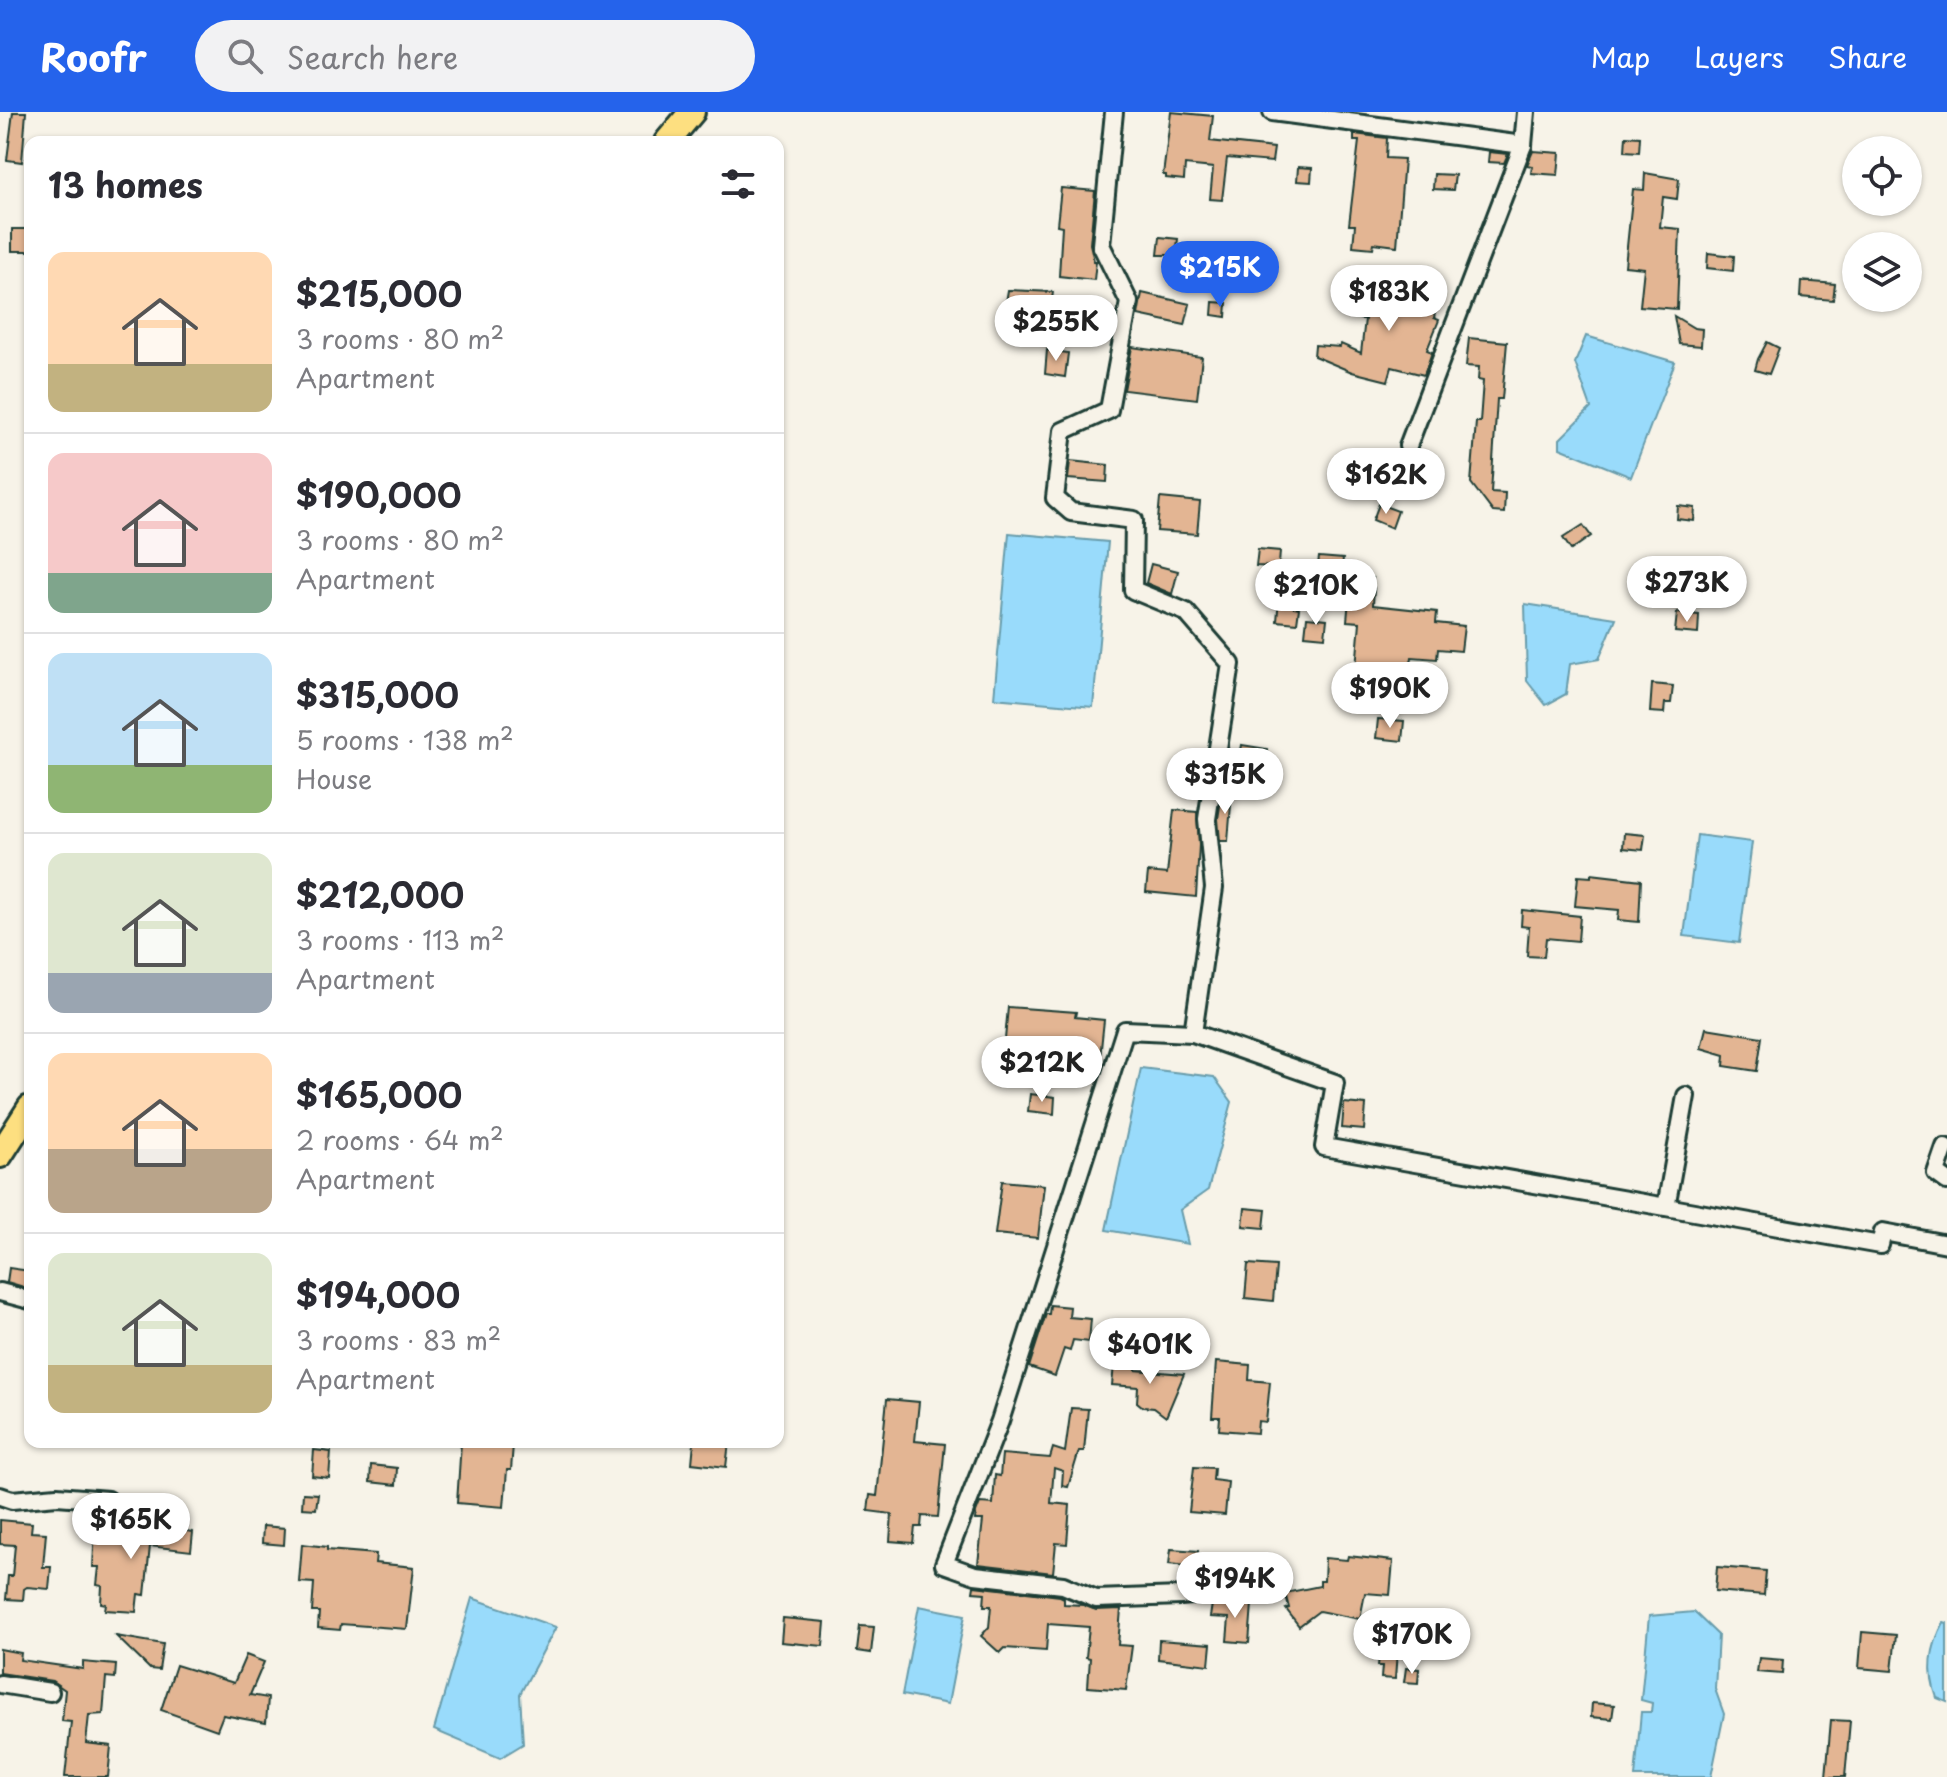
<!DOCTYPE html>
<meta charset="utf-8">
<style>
:root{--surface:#fff;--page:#f2f2f3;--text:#2b2b33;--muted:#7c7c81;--line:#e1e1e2;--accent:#2563eb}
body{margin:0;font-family:"Playpen Sans",sans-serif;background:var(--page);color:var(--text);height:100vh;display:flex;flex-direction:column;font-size:30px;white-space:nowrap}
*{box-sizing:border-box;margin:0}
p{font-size:26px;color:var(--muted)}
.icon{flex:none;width:44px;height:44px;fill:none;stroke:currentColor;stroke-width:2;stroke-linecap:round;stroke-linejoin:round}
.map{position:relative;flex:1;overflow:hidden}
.panel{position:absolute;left:24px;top:24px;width:760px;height:1312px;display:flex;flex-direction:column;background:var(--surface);border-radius:16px;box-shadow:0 2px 6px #0004}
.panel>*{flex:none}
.buttons{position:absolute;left:1842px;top:24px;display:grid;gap:16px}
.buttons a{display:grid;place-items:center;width:80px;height:80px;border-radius:50%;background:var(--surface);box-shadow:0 2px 6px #0004;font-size:40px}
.price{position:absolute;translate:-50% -68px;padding:0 18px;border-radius:28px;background:#fff;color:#222;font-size:26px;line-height:52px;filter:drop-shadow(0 2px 4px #0008)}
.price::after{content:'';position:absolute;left:50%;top:48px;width:24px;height:18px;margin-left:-12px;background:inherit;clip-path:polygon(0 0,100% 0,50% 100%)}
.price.active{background:var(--accent);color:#fff}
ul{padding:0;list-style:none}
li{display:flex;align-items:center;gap:24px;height:200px;padding:0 24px}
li+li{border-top:2px solid var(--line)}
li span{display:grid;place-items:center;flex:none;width:224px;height:160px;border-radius:16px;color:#555}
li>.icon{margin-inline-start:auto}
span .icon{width:96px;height:96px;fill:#fffc;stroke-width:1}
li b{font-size:34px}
h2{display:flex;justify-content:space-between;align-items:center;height:96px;padding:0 24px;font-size:34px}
header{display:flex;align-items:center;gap:48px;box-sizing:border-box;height:112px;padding:0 40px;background:var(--accent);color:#fff}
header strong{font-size:38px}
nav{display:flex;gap:44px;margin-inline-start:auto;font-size:28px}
.search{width:560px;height:72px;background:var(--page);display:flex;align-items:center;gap:20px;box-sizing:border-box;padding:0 28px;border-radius:44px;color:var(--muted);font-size:30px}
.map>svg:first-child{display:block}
.water{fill:#99dbfb;stroke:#689cab;stroke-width:2}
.building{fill:#e3b593;stroke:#1f3d34;stroke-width:2}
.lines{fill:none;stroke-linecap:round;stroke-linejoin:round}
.street-casing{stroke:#1f3d34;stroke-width:22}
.primary-casing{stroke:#1f3d34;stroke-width:30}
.street{stroke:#f7f3e8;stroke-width:16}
.primary{stroke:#fddf80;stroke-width:24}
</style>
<header>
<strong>Roofr</strong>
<div class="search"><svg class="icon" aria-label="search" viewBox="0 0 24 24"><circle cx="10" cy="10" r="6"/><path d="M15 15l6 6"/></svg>Search here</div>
<nav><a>Map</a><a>Layers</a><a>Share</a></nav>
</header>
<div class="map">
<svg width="1947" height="1665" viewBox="0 0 1947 1665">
<rect width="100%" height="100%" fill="#f7f3e8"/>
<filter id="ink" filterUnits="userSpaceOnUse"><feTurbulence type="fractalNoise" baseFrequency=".0125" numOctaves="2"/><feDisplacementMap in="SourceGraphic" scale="16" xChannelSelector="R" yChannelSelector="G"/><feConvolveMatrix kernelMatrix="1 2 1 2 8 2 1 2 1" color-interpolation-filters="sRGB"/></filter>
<g filter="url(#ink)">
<g class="water">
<polygon points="1586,224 1675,250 1631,365 1560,336 1560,327 1591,296 1575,251"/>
<polygon points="1009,421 1108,430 1093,595 994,586"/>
<polygon points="1525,492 1616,506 1599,547 1570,552 1566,582 1546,593 1527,569"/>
<polygon points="1697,723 1752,730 1739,831 1684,824"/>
<polygon points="1141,956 1214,965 1232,990 1208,1078 1180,1098 1188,1132 1106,1118"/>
<polygon points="472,1486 556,1515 520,1582 523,1632 500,1646 434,1618"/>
<polygon points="919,1494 965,1503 948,1592 902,1583"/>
<polygon points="1694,1500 1718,1523 1715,1577 1724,1602 1711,1665 1635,1665 1641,1600 1651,1600 1652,1591 1641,1588 1649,1504"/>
<path d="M1944 1510 1947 1511V1590L1937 1586C1927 1559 1930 1536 1944 1510Z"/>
</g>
<g class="building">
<polygon points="13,0 26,0 22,50 7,48"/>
<polygon points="1171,0 1213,4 1210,29 1274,36 1272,50 1227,46 1222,88 1210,87 1213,56 1185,53 1184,68 1166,66 1166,63 1163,63"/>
<polygon points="1354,22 1387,26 1386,46 1404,47 1397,134 1374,131 1373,136 1353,134 1355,113 1349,113 1359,29 1354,29"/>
<polygon points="1626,24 1640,25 1639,40 1625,39"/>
<polygon points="1533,39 1560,41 1558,63 1531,61 1532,54 1527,53"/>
<polygon points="1489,40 1508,42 1504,51 1488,50"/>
<polygon points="1298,55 1312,56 1311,70 1297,69"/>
<polygon points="1645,61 1679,67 1677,87 1663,85 1660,115 1680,117 1677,197 1640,194 1644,156 1625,154 1633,77 1644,78"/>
<polygon points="1434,62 1455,63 1453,78 1433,77"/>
<polygon points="1061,76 1095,79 1090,132 1094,149 1096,149 1094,168 1059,164 1062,114 1057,113"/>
<rect x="12" y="117" width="18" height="22"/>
<polygon points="1160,125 1178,127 1176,143 1158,143"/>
<polygon points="1708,141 1734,144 1733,159 1707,156"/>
<polygon points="1229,143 1258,146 1257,163 1227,158"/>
<polygon points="1364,169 1417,174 1416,186 1437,190 1434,206 1439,208 1427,238 1432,240 1424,263 1392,255 1388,269 1352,260 1314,244 1315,233 1340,235 1341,232 1361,241 1365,207 1360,207"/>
<polygon points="1801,169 1835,172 1833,188 1800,185"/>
<polygon points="1008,178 1053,180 1051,195 1006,190"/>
<polygon points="1142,181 1190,192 1185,213 1138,203"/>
<polygon points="1213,190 1227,191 1226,205 1212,203"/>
<polygon points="1674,204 1694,216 1702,217 1701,234 1679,232"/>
<polygon points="1469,226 1507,230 1502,287 1497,287 1491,380 1505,381 1504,401 1493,400 1471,371 1476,310 1480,310 1483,269 1478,268 1479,255 1466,254"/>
<polygon points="1767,230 1779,236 1769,262 1755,258 1758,247"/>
<polygon points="1132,235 1202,245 1197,287 1124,278"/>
<polygon points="1047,238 1068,241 1065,265 1045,262"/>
<polygon points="1070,349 1108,353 1107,370 1068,367"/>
<polygon points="1160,386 1200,390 1197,422 1157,419"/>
<polygon points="1379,392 1398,399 1392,416 1373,408"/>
<polygon points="1678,394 1695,396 1694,409 1677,407"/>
<polygon points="1583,413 1591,424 1571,438 1563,426"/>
<polygon points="1258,437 1280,439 1279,453 1311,456 1310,470 1295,469 1293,495 1299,496 1297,511 1277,509 1279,486 1273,486 1276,455 1256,454"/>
<polygon points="1319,445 1343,447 1341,463 1317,461"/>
<polygon points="1151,452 1178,459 1172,482 1146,471"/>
<polygon points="1351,464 1373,466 1370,474 1374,476 1373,493 1437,500 1436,511 1464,514 1461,539 1438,537 1437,547 1412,545 1406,582 1387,580 1389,559 1356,556 1360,510 1347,509"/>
<polygon points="1677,501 1699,503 1698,522 1675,520"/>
<polygon points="1307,505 1327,507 1325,525 1305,523"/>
<polygon points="1652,572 1673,574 1671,591 1665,591 1664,601 1650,600"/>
<polygon points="1378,607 1404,609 1402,629 1376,626"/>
<polygon points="1242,633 1267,637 1262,671 1228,668 1230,648 1239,649"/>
<polygon points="1222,680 1232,681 1228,729 1220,729 1218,707"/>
<polygon points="1174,698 1197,700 1199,733 1196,785 1146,780 1148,760 1167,762"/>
<polygon points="1624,721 1645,723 1643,738 1623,736"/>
<polygon points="1591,762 1641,768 1639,810 1618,808 1619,798 1575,794 1578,764 1591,765"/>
<polygon points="1522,798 1580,804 1578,829 1546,826 1544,845 1527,844 1529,815 1521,814"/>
<polygon points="1008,895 1076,900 1075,905 1104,908 1100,946 1071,943 1070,954 1038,951 1039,941 1004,938"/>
<polygon points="1706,916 1762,925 1757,959 1724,954 1725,943 1701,936"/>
<polygon points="1030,982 1055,985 1054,1002 1028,999"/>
<polygon points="1344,991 1366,993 1364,1018 1342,1016"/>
<polygon points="1002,1069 1044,1073 1038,1126 995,1122"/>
<polygon points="1245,1096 1266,1098 1264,1116 1243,1114"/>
<polygon points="1248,1152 1276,1154 1273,1189 1245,1186"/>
<polygon points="9,1156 30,1159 27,1176 7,1170"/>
<polygon points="1050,1193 1070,1195 1069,1205 1091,1207 1089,1230 1073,1228 1070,1239 1064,1237 1055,1264 1029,1255 1046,1202 1049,1202"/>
<polygon points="1216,1250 1250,1253 1249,1268 1270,1270 1266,1310 1258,1309 1257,1321 1219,1318 1220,1305 1212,1305"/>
<polygon points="1114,1253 1136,1255 1136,1258 1184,1262 1166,1305 1154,1296 1143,1295 1137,1290 1138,1275 1112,1273"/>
<polygon points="887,1287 919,1290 915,1329 945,1332 938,1405 922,1404 921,1415 915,1415 913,1431 890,1429 892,1402 868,1399 870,1383 877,1384"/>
<polygon points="1071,1296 1088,1297 1084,1339 1079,1339 1068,1375 1062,1374 1063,1359 1054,1356 1051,1391 1070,1393 1067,1432 1056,1431 1053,1461 978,1452 983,1408 975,1408 976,1401 980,1391 993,1392 995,1363 1000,1364 1002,1342 1050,1346 1053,1336 1065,1340"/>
<polygon points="461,1330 513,1333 511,1358 507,1358 504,1395 457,1391"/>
<polygon points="694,1330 729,1330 726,1355 692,1351"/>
<polygon points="314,1338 331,1340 329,1366 312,1364"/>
<polygon points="371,1353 397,1356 396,1373 370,1370"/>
<polygon points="1194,1355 1214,1356 1213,1368 1228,1370 1225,1403 1189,1400"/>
<polygon points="303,1381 318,1382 316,1397 302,1396"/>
<polygon points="0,1408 32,1411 31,1420 46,1421 43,1455 51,1455 49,1477 27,1475 24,1477 23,1488 6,1487 8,1464 12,1464 15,1433 0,1432"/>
<polygon points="159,1408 174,1410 173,1417 193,1420 191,1439 150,1434 145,1483 138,1482 136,1500 105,1498 106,1492 101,1491 102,1474 97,1473 99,1455 93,1455 95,1415 157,1422"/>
<polygon points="263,1414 285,1416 284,1433 262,1431"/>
<polygon points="302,1432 327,1435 327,1438 376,1442 375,1451 414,1455 407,1517 341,1512 340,1518 318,1516 319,1500 312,1500 314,1471 299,1470"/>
<polygon points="1171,1437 1198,1439 1196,1455 1169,1452"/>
<polygon points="1348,1444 1393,1449 1390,1483 1365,1481 1360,1507 1319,1499 1299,1514 1286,1497 1289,1496 1285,1481 1320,1474 1320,1469 1324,1469 1325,1446 1347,1448"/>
<polygon points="1717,1455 1766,1459 1764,1483 1715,1479"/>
<polygon points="974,1474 1060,1484 1064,1486 1064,1492 1083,1493 1096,1498 1121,1497 1118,1533 1132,1534 1126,1578 1088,1575 1090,1546 1086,1545 1089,1515 1048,1512 1046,1539 1005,1536 1000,1541 981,1524 989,1515 991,1494 984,1494 985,1481 973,1480"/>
<polygon points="1229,1490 1252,1492 1249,1531 1227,1529 1229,1506 1210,1505 1212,1492"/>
<polygon points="783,1506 825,1510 823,1534 781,1530"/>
<polygon points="860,1514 874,1515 871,1541 857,1539"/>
<polygon points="1862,1520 1896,1523 1892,1559 1859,1556"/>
<polygon points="116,1524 163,1532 159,1558 150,1557"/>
<polygon points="1381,1524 1398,1525 1395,1567 1381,1566 1382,1554 1378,1554"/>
<polygon points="1159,1528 1211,1532 1209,1553 1158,1547"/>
<polygon points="0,1537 21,1541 20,1548 83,1557 83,1550 116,1553 115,1566 106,1565 103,1602 89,1603 86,1631 111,1634 108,1665 65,1665 71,1610 62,1609 65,1578 52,1569 0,1561"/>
<polygon points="246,1543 264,1550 250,1583 268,1586 266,1611 223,1603 217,1618 161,1598 176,1553 234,1571"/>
<polygon points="1759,1546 1783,1548 1782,1562 1757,1560"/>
<polygon points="1406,1556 1419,1557 1418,1571 1404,1570"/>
<polygon points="1592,1591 1614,1593 1612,1607 1591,1605"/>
<polygon points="1831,1608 1850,1609 1845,1665 1826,1665"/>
</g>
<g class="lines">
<defs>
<g id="street">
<polyline points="1114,0 1101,133 1129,190 1109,298 1063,319 1055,386 1071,400 1134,408 1133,478 1186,500 1231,552 1207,707 1214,776 1193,921"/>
<polyline points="1272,0 1523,33 1526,0"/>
<polyline points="1408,334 1523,33"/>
<polyline points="1686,984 1666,1095 1880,1133 1883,1120 1947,1132"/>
<polyline points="1945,1035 1936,1061 1947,1069"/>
<polyline points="0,1180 30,1188"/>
<polyline points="0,1384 12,1388 57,1384 108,1388"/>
<polyline points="1240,1478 1181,1484 1096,1487 1063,1473 975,1463 944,1452 1000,1309 1125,918 1193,921 1335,971 1324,1035 1666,1095"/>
<polyline points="0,1572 50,1580"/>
</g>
<g id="primary">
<polyline points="667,30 692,0"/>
<polyline points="0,1043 30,996"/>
</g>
</defs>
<use href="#street" class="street-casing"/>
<use href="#primary" class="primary-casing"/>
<use href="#street" class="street"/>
<use href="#primary" class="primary"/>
</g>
</g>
</svg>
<div class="buttons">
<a><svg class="icon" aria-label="locate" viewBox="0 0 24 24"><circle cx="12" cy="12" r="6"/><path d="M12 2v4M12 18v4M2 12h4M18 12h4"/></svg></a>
<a><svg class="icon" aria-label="layers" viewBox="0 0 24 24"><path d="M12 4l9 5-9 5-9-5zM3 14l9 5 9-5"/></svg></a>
</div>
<b class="price active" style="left:1220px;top:197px">$215K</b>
<b class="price" style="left:1389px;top:221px">$183K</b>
<b class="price" style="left:1056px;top:251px">$255K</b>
<b class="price" style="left:1386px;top:404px">$162K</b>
<b class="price" style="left:1687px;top:512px">$273K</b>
<b class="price" style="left:1316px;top:515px">$210K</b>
<b class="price" style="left:1390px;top:618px">$190K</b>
<b class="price" style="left:1225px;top:704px">$315K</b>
<b class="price" style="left:1042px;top:992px">$212K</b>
<b class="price" style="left:1150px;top:1274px">$401K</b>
<b class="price" style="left:131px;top:1449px">$165K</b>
<b class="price" style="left:1235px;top:1508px">$194K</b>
<b class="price" style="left:1412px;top:1564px">$170K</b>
<section class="panel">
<h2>13 homes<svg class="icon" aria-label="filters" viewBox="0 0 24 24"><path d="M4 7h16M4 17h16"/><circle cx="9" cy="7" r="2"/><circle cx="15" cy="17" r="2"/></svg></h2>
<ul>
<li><span style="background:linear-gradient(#ffd9b3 70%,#c2b280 0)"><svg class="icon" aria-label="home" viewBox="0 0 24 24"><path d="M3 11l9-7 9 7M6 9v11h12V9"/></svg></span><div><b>$215,000</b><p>3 rooms · 80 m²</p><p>Apartment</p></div></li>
<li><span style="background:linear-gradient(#f6c9c9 75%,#7fa58c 0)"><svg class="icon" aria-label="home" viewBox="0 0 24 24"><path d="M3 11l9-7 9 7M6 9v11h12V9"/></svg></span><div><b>$190,000</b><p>3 rooms · 80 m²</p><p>Apartment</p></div></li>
<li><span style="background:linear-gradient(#bfe0f5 70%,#8fb573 0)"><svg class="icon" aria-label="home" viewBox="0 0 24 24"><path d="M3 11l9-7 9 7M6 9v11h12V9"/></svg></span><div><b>$315,000</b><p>5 rooms · 138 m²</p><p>House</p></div></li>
<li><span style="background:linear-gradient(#dfe7d0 75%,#9aa5b1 0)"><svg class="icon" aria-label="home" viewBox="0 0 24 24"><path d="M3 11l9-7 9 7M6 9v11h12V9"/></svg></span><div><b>$212,000</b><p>3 rooms · 113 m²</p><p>Apartment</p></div></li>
<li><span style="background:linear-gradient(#ffd9b3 60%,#b9a48a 0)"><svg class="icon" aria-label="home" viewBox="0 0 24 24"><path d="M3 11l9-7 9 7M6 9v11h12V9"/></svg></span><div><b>$165,000</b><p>2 rooms · 64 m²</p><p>Apartment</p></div></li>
<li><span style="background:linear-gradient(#dfe7d0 70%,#c2b280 0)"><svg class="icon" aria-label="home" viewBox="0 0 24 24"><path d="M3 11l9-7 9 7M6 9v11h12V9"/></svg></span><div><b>$194,000</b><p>3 rooms · 83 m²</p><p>Apartment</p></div></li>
</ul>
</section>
</div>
